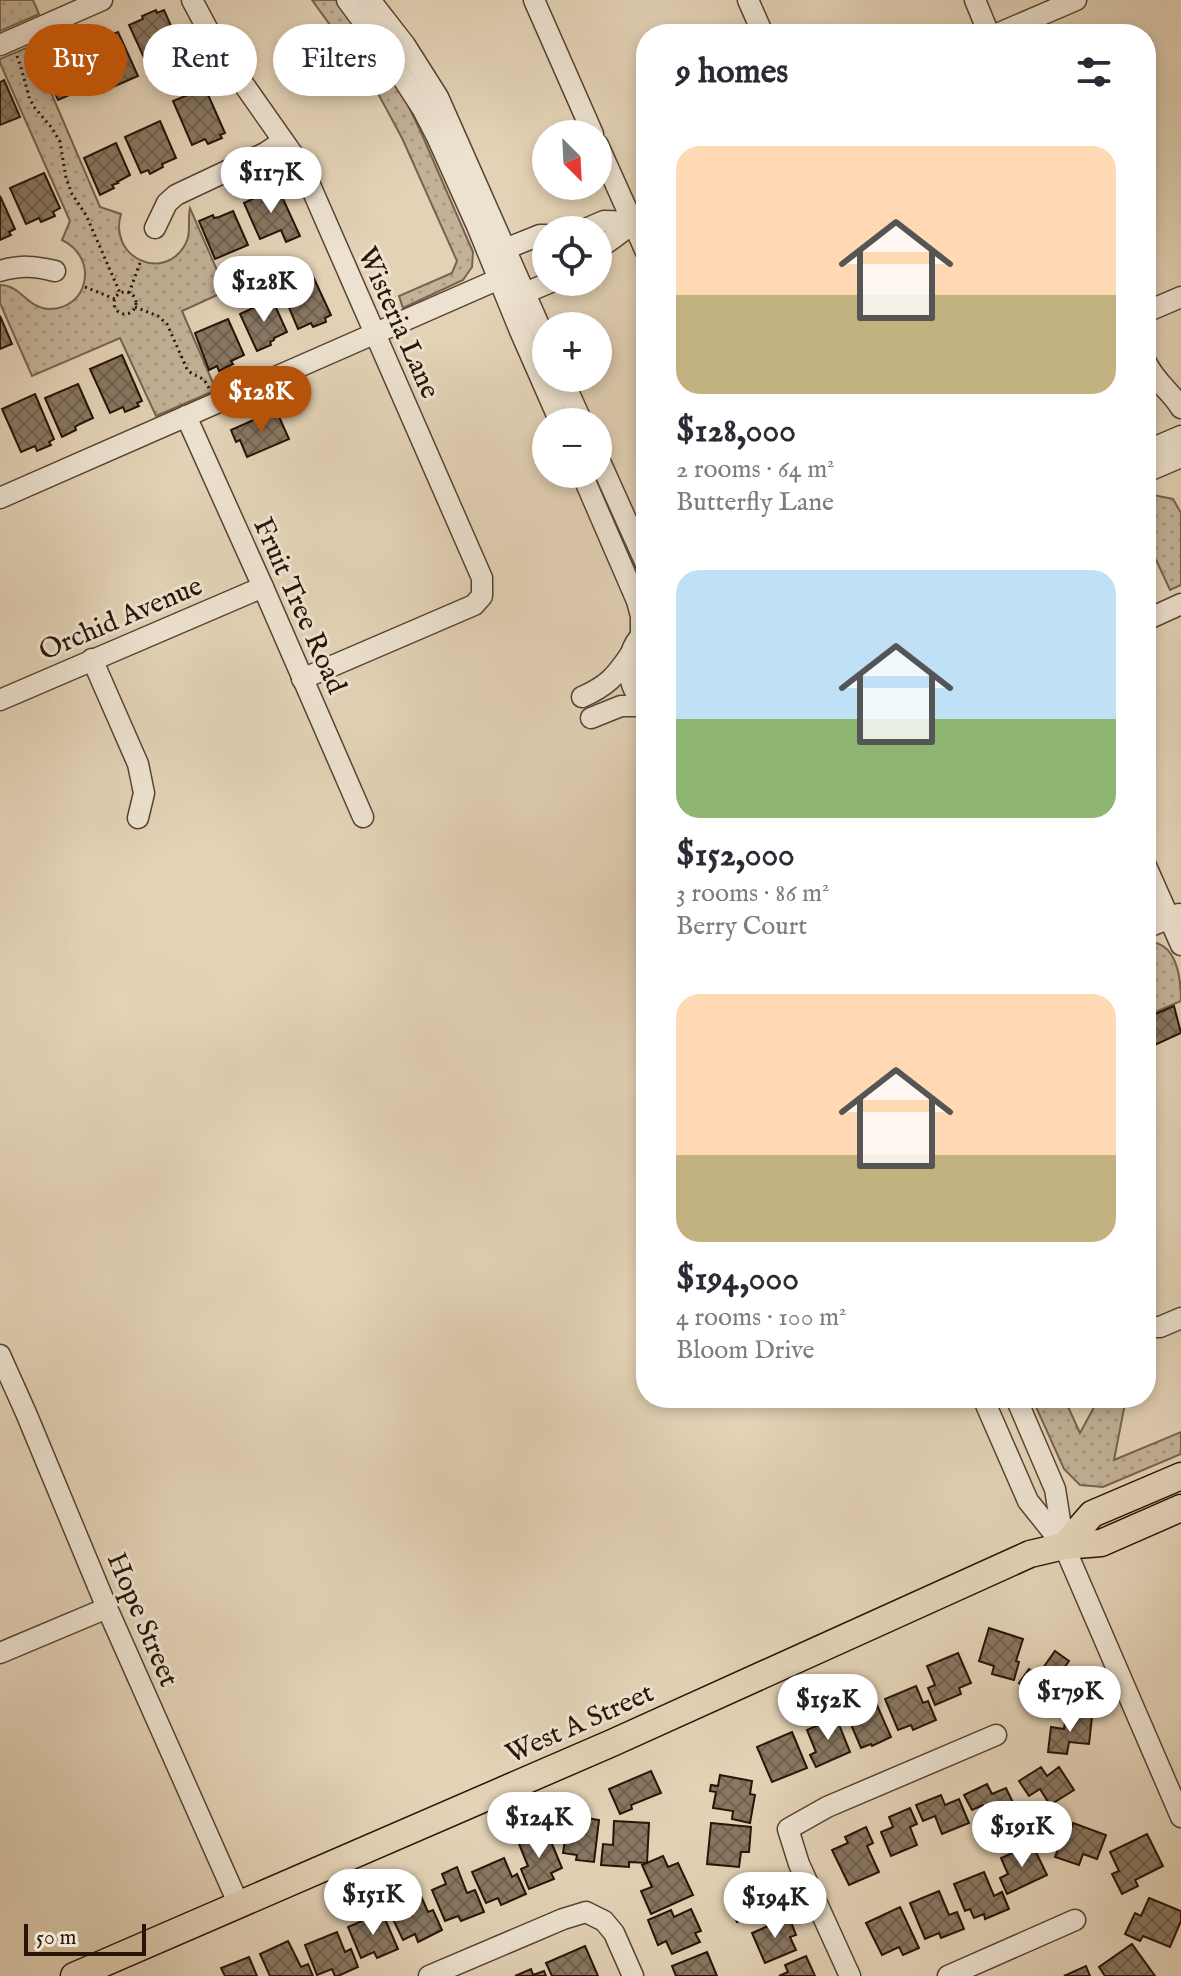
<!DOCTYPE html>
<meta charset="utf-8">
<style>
:root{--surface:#fff;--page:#f2f2f3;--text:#2b2b33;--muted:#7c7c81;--accent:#b45309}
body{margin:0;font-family:"IM FELL English",serif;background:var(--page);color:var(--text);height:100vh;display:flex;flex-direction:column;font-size:30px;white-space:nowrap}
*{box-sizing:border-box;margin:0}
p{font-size:26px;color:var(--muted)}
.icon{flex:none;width:44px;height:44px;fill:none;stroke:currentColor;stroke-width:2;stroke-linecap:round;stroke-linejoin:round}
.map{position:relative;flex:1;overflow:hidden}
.panel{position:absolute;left:636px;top:24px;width:520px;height:1384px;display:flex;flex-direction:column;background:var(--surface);border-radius:32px;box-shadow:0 4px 12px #0003}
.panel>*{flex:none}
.banner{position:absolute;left:24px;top:24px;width:492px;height:72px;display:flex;gap:16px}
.needle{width:52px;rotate:156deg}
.controls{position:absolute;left:532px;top:120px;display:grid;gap:16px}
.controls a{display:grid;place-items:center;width:80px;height:80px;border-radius:50%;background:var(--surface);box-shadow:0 4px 12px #0003;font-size:40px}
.scale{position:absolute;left:24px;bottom:20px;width:122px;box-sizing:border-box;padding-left:8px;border:4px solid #281506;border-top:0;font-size:22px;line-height:28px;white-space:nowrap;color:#281506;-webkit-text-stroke:6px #ede2d0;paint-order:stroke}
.price{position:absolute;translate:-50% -68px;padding:0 18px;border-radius:28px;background:#fff;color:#222;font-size:26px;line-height:52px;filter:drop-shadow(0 2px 4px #0008)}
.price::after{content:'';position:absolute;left:50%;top:48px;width:24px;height:18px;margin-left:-12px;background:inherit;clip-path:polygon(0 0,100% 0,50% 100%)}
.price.active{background:var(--accent);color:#fff}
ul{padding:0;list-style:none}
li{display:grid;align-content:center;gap:16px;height:424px;padding:0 40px}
li span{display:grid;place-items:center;height:248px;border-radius:24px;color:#555}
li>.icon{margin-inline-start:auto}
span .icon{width:144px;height:144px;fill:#fffc;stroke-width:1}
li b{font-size:34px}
h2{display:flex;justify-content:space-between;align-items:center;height:96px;padding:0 40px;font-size:34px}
.pill{padding:0 28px;border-radius:36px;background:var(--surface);box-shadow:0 4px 12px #0003;font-size:28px;line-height:72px}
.pill.active{background:var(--accent);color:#fff}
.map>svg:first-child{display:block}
.green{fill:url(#green-dots);stroke:#76644f;stroke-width:2}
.building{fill:url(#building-cross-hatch);stroke:#281506;stroke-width:2}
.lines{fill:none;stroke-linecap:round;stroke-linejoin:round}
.minor-casing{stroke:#574432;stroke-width:23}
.major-casing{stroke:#281506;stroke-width:29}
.path{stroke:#281506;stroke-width:3;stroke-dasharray:2 4;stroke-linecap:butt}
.minor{stroke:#ede2d0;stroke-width:20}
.major{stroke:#e3d2b6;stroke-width:26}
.labels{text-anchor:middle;stroke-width:6;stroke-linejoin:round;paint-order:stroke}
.street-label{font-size:28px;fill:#281506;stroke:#ede2d0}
</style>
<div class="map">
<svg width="1181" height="1976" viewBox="0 0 1181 1976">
<defs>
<pattern id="green-dots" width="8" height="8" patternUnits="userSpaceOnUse" patternTransform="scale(2)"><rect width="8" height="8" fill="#c3b298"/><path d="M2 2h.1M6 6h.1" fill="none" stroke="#a89882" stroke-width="1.8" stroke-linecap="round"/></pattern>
<pattern id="building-cross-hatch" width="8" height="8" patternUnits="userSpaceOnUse" patternTransform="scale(2)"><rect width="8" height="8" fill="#897762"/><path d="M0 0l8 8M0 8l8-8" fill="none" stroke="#70604f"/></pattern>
</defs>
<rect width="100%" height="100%" fill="#e3d2b6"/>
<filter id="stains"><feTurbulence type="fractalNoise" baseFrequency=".0025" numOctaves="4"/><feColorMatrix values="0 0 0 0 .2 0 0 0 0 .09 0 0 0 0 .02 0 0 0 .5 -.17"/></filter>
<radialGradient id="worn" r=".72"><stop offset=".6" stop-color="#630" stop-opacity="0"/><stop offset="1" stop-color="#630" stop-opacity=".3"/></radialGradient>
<g class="green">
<polygon points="0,0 33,0 39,14 0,31"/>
<polygon points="312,0 337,0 377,54 402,93 420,130 473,252 472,267 463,280 403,308 399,296 452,273 457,261 402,138 374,86"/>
<path d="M31 46 100 207 121 214C108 257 163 283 185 245 192 233 187 220 190 208L226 291 182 311 216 390 156 416 120 338 32 376 0 303V285C21 285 27 308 49 309 89 309 99 258 62 240L70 221 0 63V59Z"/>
<polygon points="1146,495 1147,497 1153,495 1173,499 1181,513 1181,585 1170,590 1146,538"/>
<path d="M1146 942C1177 940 1181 978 1181 1001L1146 1016Z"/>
<polygon points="1032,1398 1064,1398 1080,1433 1099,1398 1126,1398 1114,1460 1181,1432 1181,1454 1103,1487 1080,1485 1064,1469"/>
</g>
<g class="building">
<polygon points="156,10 157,13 164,10 180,46 146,62 129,25 143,19 142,16"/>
<polygon points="118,32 138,76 106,90 86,44 91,42 90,38 103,33 105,37"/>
<polygon points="76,54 90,86 58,100 41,63 56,57 57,60 62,58 63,60"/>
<polygon points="4,80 20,117 0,125 0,82"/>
<polygon points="205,88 225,133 220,135 222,138 208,144 205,139 192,145 173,101"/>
<polygon points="160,121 176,158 162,164 163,167 150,174 148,170 141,173 125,137"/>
<polygon points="116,143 130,175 117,182 118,183 112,185 114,188 100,195 84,158"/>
<polygon points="44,173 60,208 53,212 55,216 41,222 39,218 26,224 10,188"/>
<polygon points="270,188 271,191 278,188 300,236 286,242 281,230 260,239 244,203 257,197 256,194"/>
<polygon points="0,196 15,229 9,232 11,235 0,240"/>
<polygon points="233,211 248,245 215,259 199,221 213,215 214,218 219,217"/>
<polygon points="310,270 331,315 325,318 326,322 313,327 311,323 298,329 279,284"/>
<polygon points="272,299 287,332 274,338 274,340 270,342 271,345 257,351 240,314"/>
<polygon points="0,316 12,344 0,349"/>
<polygon points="228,319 244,355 231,361 233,364 219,371 217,366 209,370 195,333"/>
<polygon points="122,355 142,401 137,403 139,406 125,412 123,407 110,413 90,369"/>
<polygon points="78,384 93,418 80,424 75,427 76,430 62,437 45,398"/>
<polygon points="35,394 54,439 49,442 51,445 37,451 35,446 21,452 2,409"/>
<polygon points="276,410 289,439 247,457 240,440 236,442 231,430"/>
<polygon points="1174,1006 1181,1033 1146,1049 1146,1018"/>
<polygon points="989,1628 1023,1639 1016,1661 1019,1662 1014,1680 992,1674 994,1666 979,1661"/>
<polygon points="1055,1651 1069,1661 1064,1668 1072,1674 1058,1694 1047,1686 1039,1697 1019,1683 1029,1669 1038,1675"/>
<polygon points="958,1653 971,1683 959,1688 961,1694 935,1705 928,1688 935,1685 927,1666"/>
<polygon points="916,1686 923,1703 928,1701 936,1720 913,1730 911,1725 898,1730 885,1699"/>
<polygon points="876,1703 891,1737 872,1746 871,1744 861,1748 847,1715"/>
<polygon points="1066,1714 1092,1717 1089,1744 1069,1742 1067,1754 1048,1752 1051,1727 1064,1729"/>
<polygon points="836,1717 850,1752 816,1767 810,1755 816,1752 807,1730"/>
<polygon points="792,1732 807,1768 772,1782 757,1747"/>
<polygon points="1041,1767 1047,1776 1059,1767 1074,1790 1050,1805 1040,1789 1029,1796 1019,1781"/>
<polygon points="651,1771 661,1793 631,1805 632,1809 620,1814 609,1789"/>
<polygon points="720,1775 752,1781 750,1794 755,1795 750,1823 732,1819 733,1811 713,1808 716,1792 710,1791 711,1785 718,1786"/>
<polygon points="987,1784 992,1794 1006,1788 1017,1811 992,1823 983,1805 972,1810 964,1795"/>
<polygon points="941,1795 945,1805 959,1799 969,1823 942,1834 935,1816 923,1821 916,1805"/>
<polygon points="910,1808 917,1824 910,1827 917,1845 891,1856 881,1832 893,1827 889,1817"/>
<polygon points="569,1815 599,1820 594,1862 576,1860 577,1855 563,1853"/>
<polygon points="614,1821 649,1823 647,1863 629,1862 629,1867 601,1865 603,1844 613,1845"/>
<polygon points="711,1823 751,1827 749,1852 741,1852 739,1867 707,1864"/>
<polygon points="1073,1823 1106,1835 1097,1859 1083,1854 1079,1865 1055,1857 1062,1839 1067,1841"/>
<polygon points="866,1827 873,1843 867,1846 879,1872 849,1885 832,1850 848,1843 845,1837"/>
<polygon points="547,1832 562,1868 551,1873 554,1879 529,1889 521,1869 528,1866 519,1844"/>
<polygon points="1147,1834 1163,1866 1135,1880 1138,1886 1122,1894 1112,1874 1119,1871 1110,1852"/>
<polygon points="1032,1844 1047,1875 1007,1894 1000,1878 1008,1874 1001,1858"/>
<polygon points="663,1856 668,1867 678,1863 693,1895 651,1914 641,1891 652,1887 642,1865"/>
<polygon points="504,1858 512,1877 517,1874 526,1894 501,1905 498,1898 486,1903 472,1872"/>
<polygon points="457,1867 467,1893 475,1890 484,1912 461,1921 458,1916 445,1921 432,1890 446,1884 442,1874"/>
<polygon points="984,1872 994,1896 1002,1892 1009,1909 985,1919 984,1914 974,1918 970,1909 965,1911 954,1884"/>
<polygon points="767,1877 772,1887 777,1885 784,1903 737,1922 725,1894"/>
<polygon points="939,1891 949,1915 957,1912 964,1929 941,1938 939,1933 925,1939 910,1903"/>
<polygon points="420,1894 428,1912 433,1910 442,1930 418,1942 415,1934 403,1940 388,1909"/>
<polygon points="1149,1898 1181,1911 1181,1921 1170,1947 1143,1936 1140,1941 1125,1934 1135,1913 1141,1916"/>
<polygon points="900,1907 919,1948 903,1955 899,1947 882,1955 866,1923"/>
<polygon points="691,1909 701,1931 695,1933 700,1942 672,1954 666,1941 658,1945 648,1920 671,1910 674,1917"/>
<polygon points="382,1912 398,1949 377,1958 374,1952 361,1958 348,1927"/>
<polygon points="789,1917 796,1935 790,1937 796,1950 765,1963 752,1933"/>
<polygon points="337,1932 345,1952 351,1949 358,1967 338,1976 335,1976 332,1969 317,1975 305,1945"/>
<polygon points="288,1941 301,1967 308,1964 313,1976 270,1976 260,1954"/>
<polygon points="1132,1944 1155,1976 1105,1976 1099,1967"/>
<polygon points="585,1946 598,1976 552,1976 546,1963"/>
<polygon points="707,1952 717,1976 676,1976 672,1966"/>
<polygon points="806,1956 815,1976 779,1976 788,1972 785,1965"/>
<polygon points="249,1957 257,1976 225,1976 221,1968"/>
<polygon points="1086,1966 1090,1976 1064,1976"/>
<polygon points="531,1969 533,1975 544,1971 546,1976 515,1976"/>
</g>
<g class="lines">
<defs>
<g id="minor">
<polyline points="192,0 216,45 299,163 310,185 482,578 482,596 474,605 302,679"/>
<polyline points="347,0 387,54 422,108 437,137 477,226 520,331 560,422"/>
<polyline points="370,0 405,45 438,97 546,341"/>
<polyline points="534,0 593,134"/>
<polyline points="748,0 763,34"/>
<polyline points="975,0 989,34"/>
<polyline points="997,34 1076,0"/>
<polyline points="0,45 102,0"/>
<polyline points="598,145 646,252"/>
<polyline points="155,228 167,203 176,195 265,153 283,141"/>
<polyline points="583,230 604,221 632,222"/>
<path d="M598 248C616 239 628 224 646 216"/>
<polyline points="502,261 505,249 540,235 546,235"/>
<path d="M0 271C21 265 34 266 55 271"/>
<polyline points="516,288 525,293 551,282"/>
<polyline points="1146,312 1181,297"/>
<path d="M1146 362C1156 383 1169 389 1181 408"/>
<polyline points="562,378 582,422"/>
<polyline points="186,416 263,587 363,817"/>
<polyline points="1146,451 1181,436"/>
<polyline points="598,457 646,564"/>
<polyline points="1146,472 1181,457"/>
<polyline points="582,474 637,601 641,616 641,636"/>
<polyline points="0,498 499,279"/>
<polyline points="1146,620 1181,604"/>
<path d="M646 631C622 652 625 685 646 706"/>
<polyline points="92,659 138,764 144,793 138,818"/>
<path d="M582 697C607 686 615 677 630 655"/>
<polyline points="0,700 263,587"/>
<polyline points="591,718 621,706 646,706"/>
<polyline points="1146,866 1181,945"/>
<polyline points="1146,928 1179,914"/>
<polyline points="1146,1327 1160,1327 1181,1318"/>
<polyline points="0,1355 26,1413 107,1608 239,1905"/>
<polyline points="983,1398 1028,1501 1064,1546"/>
<polyline points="1016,1398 1055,1489 1064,1546 1181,1817"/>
<polyline points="0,1653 107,1608"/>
<polyline points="429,1976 563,1919 586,1912 604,1921 614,1933 633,1976"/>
<polyline points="850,1976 799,1864 788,1829 827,1807 996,1735"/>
<polyline points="948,1976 1075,1920"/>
</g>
<g id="major">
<polyline points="1064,1546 1092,1514 1181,1476"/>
<polyline points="74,1976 612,1743 1030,1554 1064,1546 1101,1543 1181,1508"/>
</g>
</defs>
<use href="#minor" class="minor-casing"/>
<use href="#major" class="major-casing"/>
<g class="path">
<polyline points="17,56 21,67 29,97 34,107 52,128 60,142 66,178 72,194 86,215 120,293"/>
<polyline points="85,287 115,299"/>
<circle cx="125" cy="303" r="11"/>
<polyline points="129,293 140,263"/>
<path d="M135 307 158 316 167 324 187 369C195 379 202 373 209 388"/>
</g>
<use href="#minor" class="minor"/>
<use href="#major" class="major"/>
</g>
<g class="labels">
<g class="street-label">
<text transform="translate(400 322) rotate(66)" y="10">Wisteria Lane</text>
<text transform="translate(301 605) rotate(66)" y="10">Fruit Tree Road</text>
<text transform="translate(120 617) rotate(-23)" y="10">Orchid Avenue</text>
<text transform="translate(144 1619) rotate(67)" y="10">Hope Street</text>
<text transform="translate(579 1722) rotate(-24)" y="10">West A Street</text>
</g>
</g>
<rect width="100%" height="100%" filter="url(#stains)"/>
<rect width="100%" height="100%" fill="url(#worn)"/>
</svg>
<div class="controls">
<a><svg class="needle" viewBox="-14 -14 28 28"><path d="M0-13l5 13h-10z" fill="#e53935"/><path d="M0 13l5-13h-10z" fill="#7c7c81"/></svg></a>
<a><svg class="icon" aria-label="locate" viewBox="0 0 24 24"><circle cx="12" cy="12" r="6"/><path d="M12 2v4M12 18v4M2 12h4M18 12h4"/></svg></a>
<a>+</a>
<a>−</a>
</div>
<div class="scale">50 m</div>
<b class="price" style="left:271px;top:215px">$117K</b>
<b class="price" style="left:264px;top:324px">$128K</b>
<b class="price active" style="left:261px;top:434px">$128K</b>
<b class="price" style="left:1070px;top:1734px">$179K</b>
<b class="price" style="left:828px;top:1742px">$152K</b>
<b class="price" style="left:539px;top:1860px">$124K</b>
<b class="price" style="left:1022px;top:1869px">$191K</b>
<b class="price" style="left:373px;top:1937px">$151K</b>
<b class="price" style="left:775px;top:1940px">$194K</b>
<div class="banner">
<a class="pill active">Buy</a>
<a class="pill">Rent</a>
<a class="pill">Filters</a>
</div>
<section class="panel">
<h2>9 homes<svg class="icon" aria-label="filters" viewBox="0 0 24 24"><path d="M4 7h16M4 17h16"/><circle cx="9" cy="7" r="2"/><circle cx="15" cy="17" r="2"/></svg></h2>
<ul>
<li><span style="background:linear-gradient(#ffd9b3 60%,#c2b280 0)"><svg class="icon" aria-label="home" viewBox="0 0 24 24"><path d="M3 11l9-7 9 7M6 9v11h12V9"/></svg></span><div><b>$128,000</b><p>2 rooms · 64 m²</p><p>Butterfly Lane</p></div></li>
<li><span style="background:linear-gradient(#bfe0f5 60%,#8fb573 0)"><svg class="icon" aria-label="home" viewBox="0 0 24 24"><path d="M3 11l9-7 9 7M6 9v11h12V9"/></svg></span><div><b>$152,000</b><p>3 rooms · 86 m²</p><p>Berry Court</p></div></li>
<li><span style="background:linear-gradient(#ffd9b3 65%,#c2b280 0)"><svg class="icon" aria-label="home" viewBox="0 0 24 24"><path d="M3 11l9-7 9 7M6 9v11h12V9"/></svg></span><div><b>$194,000</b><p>4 rooms · 100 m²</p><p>Bloom Drive</p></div></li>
</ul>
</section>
</div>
